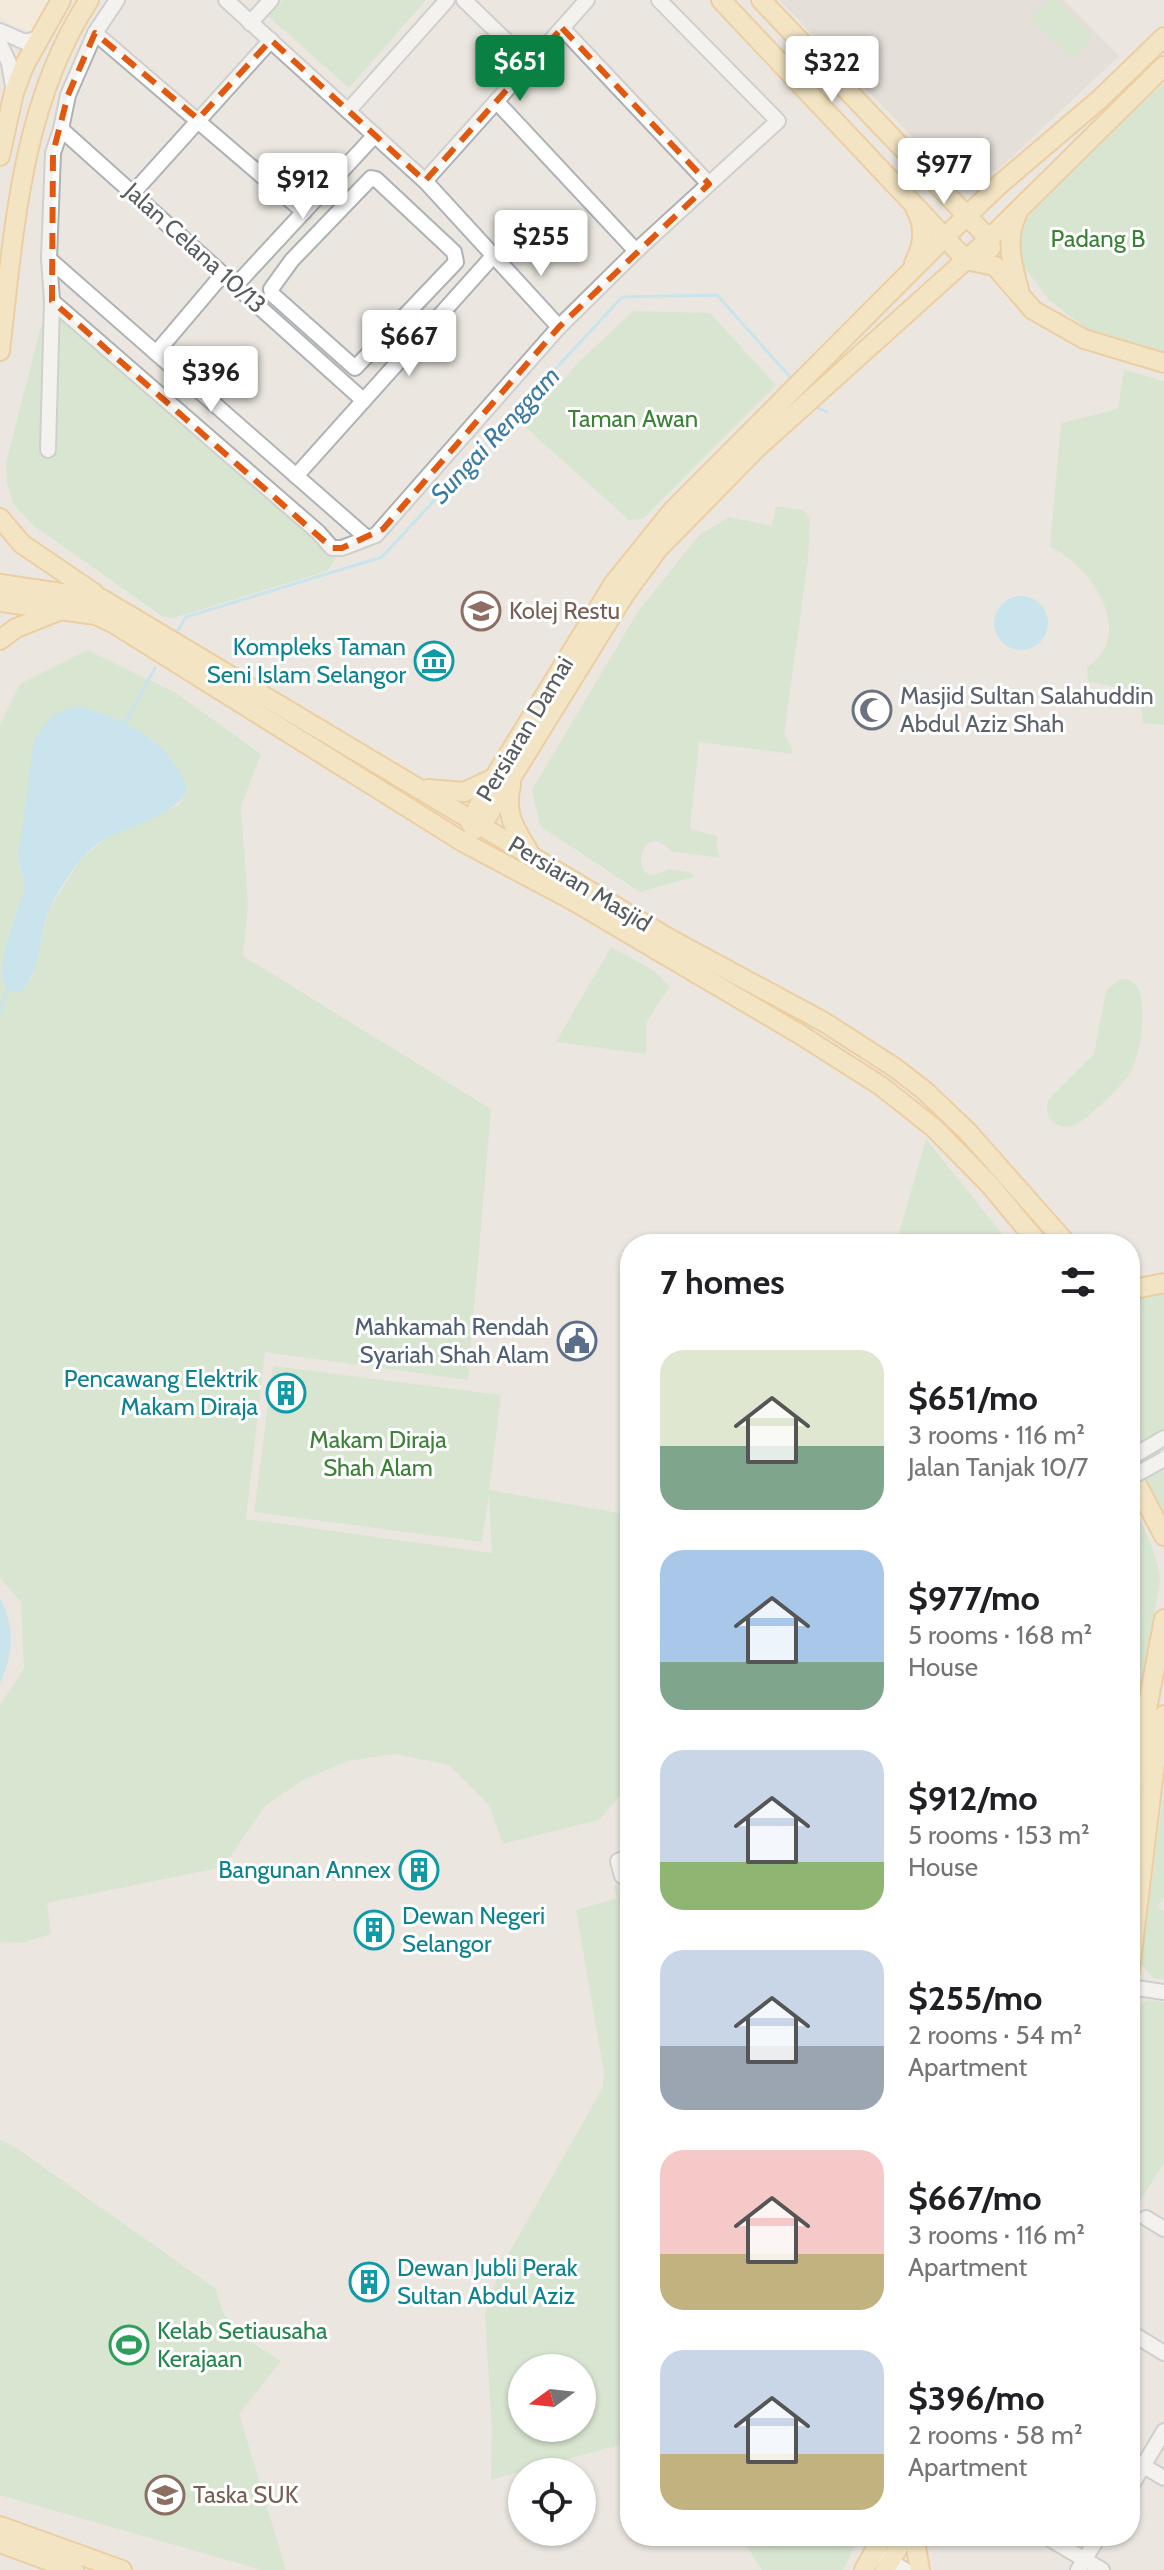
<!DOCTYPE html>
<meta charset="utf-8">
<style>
:root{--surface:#fff;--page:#f6f6f6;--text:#202124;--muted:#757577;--accent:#0b8043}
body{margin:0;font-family:Cabin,sans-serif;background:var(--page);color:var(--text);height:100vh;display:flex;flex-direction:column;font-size:30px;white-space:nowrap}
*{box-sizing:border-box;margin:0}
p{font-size:26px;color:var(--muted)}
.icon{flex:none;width:44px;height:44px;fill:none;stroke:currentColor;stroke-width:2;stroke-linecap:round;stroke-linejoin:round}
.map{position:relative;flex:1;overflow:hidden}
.sheet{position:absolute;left:620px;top:1234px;width:520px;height:1312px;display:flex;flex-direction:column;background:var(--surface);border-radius:32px;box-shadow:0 2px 6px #0004}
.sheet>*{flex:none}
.needle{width:52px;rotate:255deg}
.buttons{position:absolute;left:508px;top:2354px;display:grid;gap:16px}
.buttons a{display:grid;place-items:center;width:88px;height:88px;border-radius:50%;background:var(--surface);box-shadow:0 2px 6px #0004;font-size:40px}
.price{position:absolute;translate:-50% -68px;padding:0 18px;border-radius:8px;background:#fff;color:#222;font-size:26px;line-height:52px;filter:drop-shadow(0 2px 4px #0008)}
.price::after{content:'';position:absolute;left:50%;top:48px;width:24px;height:18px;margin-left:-12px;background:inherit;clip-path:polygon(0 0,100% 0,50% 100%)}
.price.on{background:var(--accent);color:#fff}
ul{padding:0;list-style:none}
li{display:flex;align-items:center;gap:24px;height:200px;padding:0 40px}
li span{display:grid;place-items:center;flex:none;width:224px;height:160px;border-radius:24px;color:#555}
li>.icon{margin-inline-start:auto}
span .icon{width:96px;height:96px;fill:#fffc;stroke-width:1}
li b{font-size:34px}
h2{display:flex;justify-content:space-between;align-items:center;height:96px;padding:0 40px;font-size:34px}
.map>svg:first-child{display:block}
.commercial{fill:#fceed4}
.education{fill:#dbd6ce}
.green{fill:#c1e3bc;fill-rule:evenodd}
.water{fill:#9fdffc}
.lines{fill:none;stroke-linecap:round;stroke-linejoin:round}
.stream{stroke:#9fdffc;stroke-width:3}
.minor-casing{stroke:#aeb2b5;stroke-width:18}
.major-casing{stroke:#edb057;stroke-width:22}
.minor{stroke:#fff;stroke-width:14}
.major{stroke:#fde3a3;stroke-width:18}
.minor-bridge-casing{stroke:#aeb2b5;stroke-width:18;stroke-linecap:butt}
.minor-bridge{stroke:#fff;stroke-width:14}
.marked{fill:none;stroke:#e15910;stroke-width:6;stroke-dasharray:16 10;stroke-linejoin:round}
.labels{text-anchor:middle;stroke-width:6;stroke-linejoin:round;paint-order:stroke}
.park-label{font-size:24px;fill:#3c8236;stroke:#fff}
.street-label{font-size:24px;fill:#595d60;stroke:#fff}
.education-label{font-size:24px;fill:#785e54;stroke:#fff;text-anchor:start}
.culture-label{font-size:24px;fill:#0d838f;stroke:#fff;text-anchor:end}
.worship-label{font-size:24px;fill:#5b616d;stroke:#fff;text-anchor:start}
.service-label{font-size:24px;fill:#4e5e75;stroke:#fff;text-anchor:end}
.leisure-label{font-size:24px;fill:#27864d;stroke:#fff;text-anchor:start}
.water-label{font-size:26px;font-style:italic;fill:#3c7ba4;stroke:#fff}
</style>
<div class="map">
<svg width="1164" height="2570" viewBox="0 0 1164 2570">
<rect width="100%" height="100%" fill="#ebe7e0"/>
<polygon class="commercial" points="0,0 54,0 36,33 13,25 0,17"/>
<polygon class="education" points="779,0 1064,0 1119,56 998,170 946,171"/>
<g class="green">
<polygon points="282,0 426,0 349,88 268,16"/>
<polygon points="1048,0 1057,0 1093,37 1073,58 1030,19"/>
<polygon points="1164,83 1164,352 1088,330 1049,300 1018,259 1015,223"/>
<polygon points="633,311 710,313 776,385 643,519 629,520 523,425 579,362"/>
<polygon points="55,318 72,320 332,538 336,558 327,571 173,618 163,617 33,525 14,505 7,483 6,463 41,326"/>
<path d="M1124 370 1164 381V725L1142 723C1147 689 1113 687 1088 681L1087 667C1138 634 1090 564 1050 547L1061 423 1118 409Z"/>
<path d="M776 506 804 510 810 519 808 560 784 735 791 746 793 754 699 742 690 829 718 836 716 846 720 858 671 851C638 813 626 897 668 869L690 872 694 877 640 892 540 826 532 790 637 613 699 535 729 517 772 526Z"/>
<path d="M87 650 176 693 261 754 241 806 248 904 243 956 491 1109 468 1380 265 1352 246 1519 492 1553 489 1494 482 1542 254 1512 273 1366 501 1395 489 1490 630 1515V1784L599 1820 503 1844 489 1805 449 1765 395 1754 348 1761 303 1780 265 1806 223 1867 47 1903 51 1934 22 1943 0 1942V1705L24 1669 21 1602 0 1578V725L20 684ZM74 706C118 714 177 743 187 791L179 805 109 836 82 857 48 911 31 981 7 941 25 886 18 858 26 817Z"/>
<polygon points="611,947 651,969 670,986 646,1023 646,1054 556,1042"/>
<path d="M1120 979C1132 978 1139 985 1141 997 1145 1018 1141 1058 1128 1076 1120 1088 1084 1123 1072 1126 1067 1128 1058 1126 1054 1123 1047 1118 1046 1108 1048 1100L1094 1054 1106 991Z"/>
<polygon points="926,1139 1010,1244 896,1244"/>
<polygon points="1149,1293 1164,1293 1164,1528 1130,1464 1130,1300"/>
<path d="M1130 1499C1143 1526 1157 1551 1160 1580L1130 1764Z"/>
<polygon points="1164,1788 1164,1897 1158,1907 1164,1911 1164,1979 1153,1978 1141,1964"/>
<path d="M630 1882V2442L491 2480 492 2430 485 2314 500 2269 603 2087 604 2072 576 1910 617 1898 614 1886ZM522 2368H582V2428H522Z"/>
<polygon points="1148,2000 1164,2002 1164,2162 1130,2218 1130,2023 1132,2010"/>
<path d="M0 2140 15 2147 216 2289C225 2332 247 2338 281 2361L239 2414 286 2570H262L0 2495Z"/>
<polygon points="740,2536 860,2536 843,2570 762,2570"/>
</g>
<g class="water">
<circle cx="1021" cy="623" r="27"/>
<path d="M74 706C118 714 177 743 187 791 167 826 107 825 81 859 69 874 55 895 48 912 38 939 41 970 21 992L7 990 1 973 7 941 25 886 18 858 34 740 51 717Z"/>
<path d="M0 1598C16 1628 13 1654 0 1684Z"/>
</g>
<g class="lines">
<g class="stream">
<polyline points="816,407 827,412"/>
<polyline points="175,635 186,617 382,557 622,297 717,295 790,377"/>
<polyline points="124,725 155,668"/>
<polyline points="0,1012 7,989"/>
</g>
<defs>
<g id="minor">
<polyline points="226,0 425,181 559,327"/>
<polyline points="464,0 529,63"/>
<polyline points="250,23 271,0"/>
<polyline points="562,28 709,184"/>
<polyline points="0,31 25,42 40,38"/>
<polyline points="95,33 304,212"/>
<polyline points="0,44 9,63 14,92"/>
<polyline points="496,101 636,251"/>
<polyline points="348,111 447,0"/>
<polyline points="61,129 363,400"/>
<polygon points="371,178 376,179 454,252 456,262 355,368 272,294 271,289 292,260"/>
<polyline points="425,181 587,0"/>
<polyline points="133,193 271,40"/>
<polyline points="49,259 367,538"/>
<polyline points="236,285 375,135"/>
<polyline points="52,301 318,532 332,548 342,548 376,535 559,327 636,251 778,121 659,0"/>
<polyline points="156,353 223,274"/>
<polyline points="48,450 52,301 49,259 53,153 61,129 68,95 95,33 117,0"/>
<polyline points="296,476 494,255"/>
<polyline points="1130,1458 1164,1438"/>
<polyline points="630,1856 618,1861 622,1876 630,1874"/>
<polyline points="1130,1987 1164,1992"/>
<polyline points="1146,2218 1164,2229"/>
<polyline points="1130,2332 1164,2353"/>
<polyline points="1130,2458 1164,2478"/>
<polyline points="1130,2488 1164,2431"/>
<polyline points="1045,2536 1102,2570"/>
<polyline points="881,2556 905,2570"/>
<polyline points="1078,2570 1099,2536"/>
</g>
<g id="major">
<polyline points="721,0 966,260 995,266 1033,310 1084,339 1164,363"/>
<polyline points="761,0 989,239 991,248"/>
<polyline points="0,156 14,92 25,64 61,0"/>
<path d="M1017 214C1005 240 1012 264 1019 290"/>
<path d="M914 263C924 245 926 227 915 208"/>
<path d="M0 351C14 231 21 104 89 0"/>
<polyline points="0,518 22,544 94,593"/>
<polyline points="0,584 102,599 670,939 824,1022 894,1067 925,1091 968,1132 1067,1244"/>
<polyline points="0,602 96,615 113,623 463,842 572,900 801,1035 881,1086 934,1128 990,1185 1039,1244"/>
<polyline points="0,640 16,628 59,611"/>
<path d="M511 785C504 812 514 828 528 850"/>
<polyline points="428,789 464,792 494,778"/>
<polyline points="471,824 487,817 625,594 658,549 758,447 989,239 1164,66"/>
<polyline points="474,830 476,811 494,778 614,583 673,510 945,237 999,185 1100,99 1164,37"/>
<polyline points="1130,1290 1164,1283"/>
<polyline points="1130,1471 1164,1536"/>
<polyline points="1130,1817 1138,1757 1164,1619"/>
<polyline points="1130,1970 1155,1762 1164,1715"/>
<polyline points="0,2526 122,2570"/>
<polyline points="914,2536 920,2570"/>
<polyline points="0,2543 74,2570"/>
<polyline points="864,2570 883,2536"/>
<polyline points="885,2570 905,2536"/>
</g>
</defs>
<use href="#minor" class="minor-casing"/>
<use href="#major" class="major-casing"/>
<use href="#minor" class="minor"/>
<use href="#major" class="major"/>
<defs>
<polyline id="minor-bridge" points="1130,1478 1164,1459"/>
</defs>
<use href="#minor-bridge" class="minor-bridge-casing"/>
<use href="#minor-bridge" class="minor-bridge"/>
</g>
<path d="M0 0H1164V2570H0ZM562 28 709 184 559 327 383 529 342 548H332L52 301 53 153 68 95 95 33 198 119 271 40 425 181Z" fill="#ebe7e0" fill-opacity=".55" fill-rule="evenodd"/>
<path class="marked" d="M562 28 709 184 559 327 383 529 342 548H332L52 301 53 153 68 95 95 33 198 119 271 40 425 181Z"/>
<defs>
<symbol id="university-ring" viewBox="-11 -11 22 22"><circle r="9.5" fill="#fff" stroke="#8d6e63" stroke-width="1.5"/><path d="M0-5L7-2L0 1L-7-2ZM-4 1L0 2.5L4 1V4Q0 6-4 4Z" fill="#8d6e63"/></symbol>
<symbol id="museum-ring" viewBox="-11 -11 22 22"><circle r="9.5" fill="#fff" stroke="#0f9aa8" stroke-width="1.5"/><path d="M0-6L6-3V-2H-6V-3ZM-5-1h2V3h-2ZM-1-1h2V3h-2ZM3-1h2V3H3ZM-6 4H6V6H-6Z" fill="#0f9aa8"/></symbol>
<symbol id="mosque-ring" viewBox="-11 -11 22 22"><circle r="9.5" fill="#fff" stroke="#6b7280" stroke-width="1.5"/><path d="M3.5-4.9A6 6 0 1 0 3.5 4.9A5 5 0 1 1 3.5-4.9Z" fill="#6b7280"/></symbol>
<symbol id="civic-ring" viewBox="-11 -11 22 22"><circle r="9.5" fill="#fff" stroke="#5c6f8a" stroke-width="1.5"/><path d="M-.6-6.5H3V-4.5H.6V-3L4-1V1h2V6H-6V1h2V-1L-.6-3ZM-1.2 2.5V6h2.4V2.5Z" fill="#5c6f8a"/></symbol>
<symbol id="building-ring" viewBox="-11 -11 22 22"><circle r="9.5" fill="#fff" stroke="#0f9aa8" stroke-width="1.5"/><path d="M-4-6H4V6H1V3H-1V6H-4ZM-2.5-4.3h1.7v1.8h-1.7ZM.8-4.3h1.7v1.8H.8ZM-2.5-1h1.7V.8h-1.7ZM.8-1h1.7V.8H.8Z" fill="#0f9aa8"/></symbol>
<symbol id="stadium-ring" viewBox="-11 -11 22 22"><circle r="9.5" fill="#fff" stroke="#2e9e5b" stroke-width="1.5"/><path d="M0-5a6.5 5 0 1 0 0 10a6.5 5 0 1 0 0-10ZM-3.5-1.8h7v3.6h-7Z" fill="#2e9e5b"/></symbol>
<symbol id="school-ring" viewBox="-11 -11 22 22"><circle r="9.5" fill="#fff" stroke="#8d6e63" stroke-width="1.5"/><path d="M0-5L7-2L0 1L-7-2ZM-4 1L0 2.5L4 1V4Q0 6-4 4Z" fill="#8d6e63"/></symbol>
</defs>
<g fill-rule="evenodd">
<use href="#university-ring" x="459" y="589" width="44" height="44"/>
<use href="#museum-ring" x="412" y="639" width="44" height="44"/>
<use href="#mosque-ring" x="850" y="688" width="44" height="44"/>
<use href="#civic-ring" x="555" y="1319" width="44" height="44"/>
<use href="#building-ring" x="264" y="1371" width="44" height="44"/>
<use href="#building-ring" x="397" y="1848" width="44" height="44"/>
<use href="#building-ring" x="352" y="1908" width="44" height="44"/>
<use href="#building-ring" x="347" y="2260" width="44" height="44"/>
<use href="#stadium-ring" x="107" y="2323" width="44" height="44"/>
<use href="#school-ring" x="143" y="2473" width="44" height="44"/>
</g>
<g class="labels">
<g class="park-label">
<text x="1098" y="247">Padang B</text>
<text x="633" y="427">Taman Awan</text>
<text x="378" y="1448">Makam Diraja<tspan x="378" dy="28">Shah Alam</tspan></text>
</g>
<g class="street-label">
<text transform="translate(195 248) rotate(42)" y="8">Jalan Celana 10/13</text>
<text transform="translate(525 729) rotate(-59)" y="8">Persiaran Damai</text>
<text transform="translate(580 884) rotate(31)" y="8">Persiaran Masjid</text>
</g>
<g class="education-label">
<text x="509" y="619">Kolej Restu</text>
<text x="193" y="2503">Taska SUK</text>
</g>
<g class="culture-label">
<text x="406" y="655">Kompleks Taman<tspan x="406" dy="28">Seni Islam Selangor</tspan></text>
<text x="258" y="1387">Pencawang Elektrik<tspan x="258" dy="28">Makam Diraja</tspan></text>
<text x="391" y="1878">Bangunan Annex</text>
<text x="402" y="1924" text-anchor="start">Dewan Negeri<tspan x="402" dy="28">Selangor</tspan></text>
<text x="397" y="2276" text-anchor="start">Dewan Jubli Perak<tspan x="397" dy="28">Sultan Abdul Aziz</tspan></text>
</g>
<g class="worship-label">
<text x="900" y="704">Masjid Sultan Salahuddin<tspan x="900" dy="28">Abdul Aziz Shah</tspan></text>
</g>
<g class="service-label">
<text x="549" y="1335">Mahkamah Rendah<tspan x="549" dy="28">Syariah Shah Alam</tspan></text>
</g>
<g class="leisure-label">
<text x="157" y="2339">Kelab Setiausaha<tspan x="157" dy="28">Kerajaan</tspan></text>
</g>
<g class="water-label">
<text transform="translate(495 435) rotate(-47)" y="9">Sungai Renggam</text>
</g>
</g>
</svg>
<div class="buttons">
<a><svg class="needle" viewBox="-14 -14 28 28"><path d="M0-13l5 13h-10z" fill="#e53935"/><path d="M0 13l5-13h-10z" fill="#757577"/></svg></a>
<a><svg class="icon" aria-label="locate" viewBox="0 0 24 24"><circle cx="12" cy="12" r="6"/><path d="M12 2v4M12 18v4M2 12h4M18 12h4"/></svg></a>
</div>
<b class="price on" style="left:520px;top:103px">$651</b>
<b class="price" style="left:832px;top:104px">$322</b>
<b class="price" style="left:944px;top:206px">$977</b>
<b class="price" style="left:303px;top:221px">$912</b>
<b class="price" style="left:541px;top:278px">$255</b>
<b class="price" style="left:409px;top:378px">$667</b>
<b class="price" style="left:211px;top:414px">$396</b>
<section class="sheet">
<h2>7 homes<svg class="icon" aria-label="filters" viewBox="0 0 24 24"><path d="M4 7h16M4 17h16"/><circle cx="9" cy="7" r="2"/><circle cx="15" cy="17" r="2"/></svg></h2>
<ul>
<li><span style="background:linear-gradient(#dfe7d0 60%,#7fa58c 0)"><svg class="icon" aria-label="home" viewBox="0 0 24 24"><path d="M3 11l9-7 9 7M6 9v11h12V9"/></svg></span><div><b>$651/mo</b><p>3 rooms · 116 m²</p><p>Jalan Tanjak 10/7</p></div></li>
<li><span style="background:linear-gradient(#a9c7e8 70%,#7fa58c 0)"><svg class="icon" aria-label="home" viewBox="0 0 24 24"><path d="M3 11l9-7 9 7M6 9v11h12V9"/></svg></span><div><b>$977/mo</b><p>5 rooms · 168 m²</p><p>House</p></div></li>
<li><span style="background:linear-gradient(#c9d6e8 70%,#8fb573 0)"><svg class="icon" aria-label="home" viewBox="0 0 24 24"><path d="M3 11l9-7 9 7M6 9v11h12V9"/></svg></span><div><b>$912/mo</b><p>5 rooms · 153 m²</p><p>House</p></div></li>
<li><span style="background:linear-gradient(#c9d6e8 60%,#9aa5b1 0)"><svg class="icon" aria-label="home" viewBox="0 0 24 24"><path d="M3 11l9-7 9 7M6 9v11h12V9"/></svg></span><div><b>$255/mo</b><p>2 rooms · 54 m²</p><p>Apartment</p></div></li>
<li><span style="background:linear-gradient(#f6c9c9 65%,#c2b280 0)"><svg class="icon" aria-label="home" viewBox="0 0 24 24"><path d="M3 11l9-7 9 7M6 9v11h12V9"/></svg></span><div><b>$667/mo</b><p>3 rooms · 116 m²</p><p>Apartment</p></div></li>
<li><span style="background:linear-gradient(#c9d6e8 65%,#c2b280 0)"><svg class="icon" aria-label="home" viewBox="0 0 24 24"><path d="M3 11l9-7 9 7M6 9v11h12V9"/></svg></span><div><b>$396/mo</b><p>2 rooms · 58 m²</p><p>Apartment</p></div></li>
</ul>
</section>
</div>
